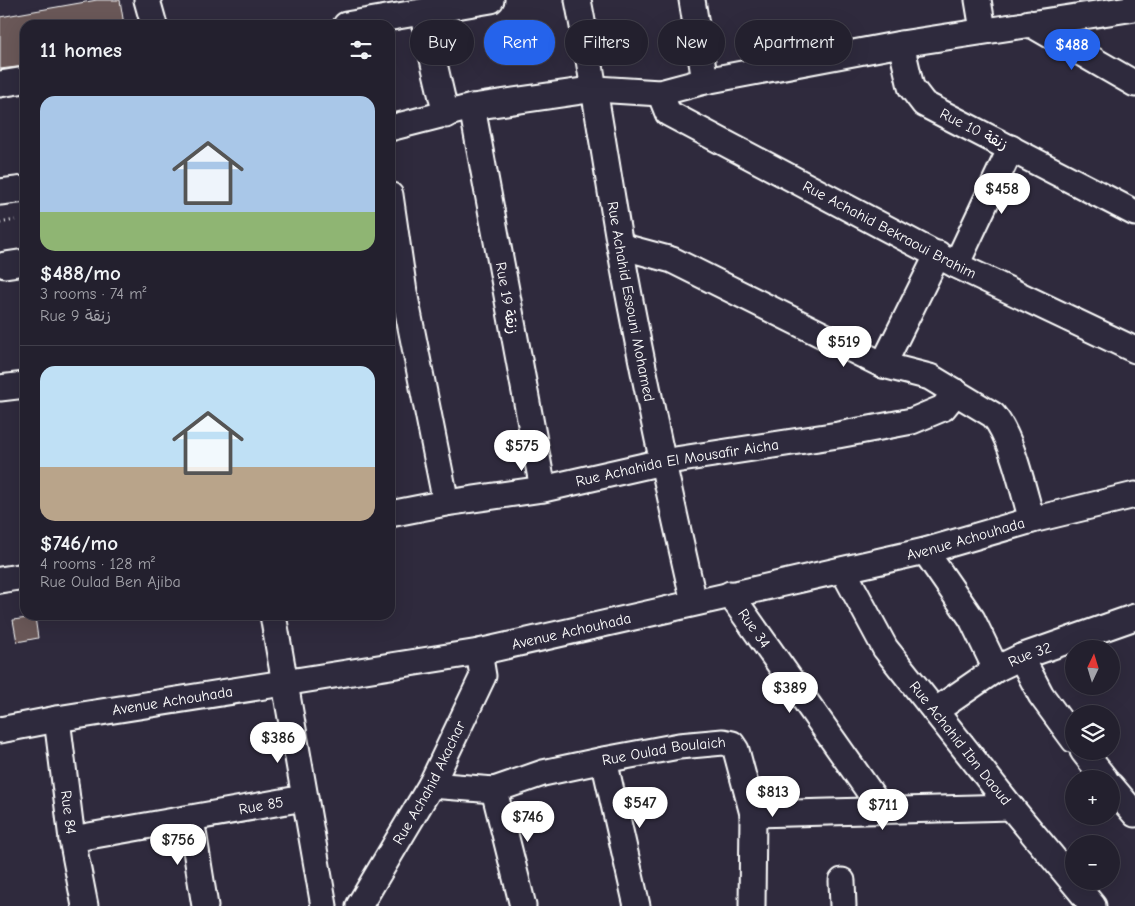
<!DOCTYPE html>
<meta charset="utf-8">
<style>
:root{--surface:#23202e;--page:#2b2836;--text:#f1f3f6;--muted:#a3a3aa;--line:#403e4a;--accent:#2563eb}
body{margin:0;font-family:"Comic Neue","Playpen Sans Arabic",sans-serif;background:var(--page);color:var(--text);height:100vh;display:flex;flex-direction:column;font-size:19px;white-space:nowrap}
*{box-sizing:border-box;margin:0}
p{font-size:16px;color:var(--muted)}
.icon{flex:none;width:28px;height:28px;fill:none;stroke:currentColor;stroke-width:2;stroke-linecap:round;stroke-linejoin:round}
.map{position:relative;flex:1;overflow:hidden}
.panel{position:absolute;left:20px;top:20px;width:375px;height:600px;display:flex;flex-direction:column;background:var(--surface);border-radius:15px;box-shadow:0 5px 20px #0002,0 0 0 1px var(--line)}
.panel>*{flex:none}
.hud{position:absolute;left:410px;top:20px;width:475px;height:45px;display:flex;gap:10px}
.needle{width:32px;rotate:4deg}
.buttons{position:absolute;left:1065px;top:640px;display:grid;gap:10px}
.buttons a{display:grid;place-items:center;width:55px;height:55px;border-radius:50%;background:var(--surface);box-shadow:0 5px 20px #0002,0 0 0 1px var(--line);font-size:25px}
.price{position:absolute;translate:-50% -42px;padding:0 11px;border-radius:18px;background:#fff;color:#222;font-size:16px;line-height:32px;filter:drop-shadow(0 1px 2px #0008)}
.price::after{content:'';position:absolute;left:50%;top:30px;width:15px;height:11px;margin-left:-8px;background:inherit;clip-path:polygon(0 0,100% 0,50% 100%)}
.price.on{background:var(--accent);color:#fff}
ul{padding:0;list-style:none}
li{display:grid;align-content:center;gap:10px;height:265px;padding:0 20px}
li+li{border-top:1px solid var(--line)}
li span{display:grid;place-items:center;height:155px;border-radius:15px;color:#555}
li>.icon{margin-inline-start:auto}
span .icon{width:90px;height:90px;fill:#fffc;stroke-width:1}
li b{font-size:21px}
h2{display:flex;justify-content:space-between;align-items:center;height:60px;padding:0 20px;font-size:21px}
.tag{padding:0 18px;border-radius:22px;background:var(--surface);box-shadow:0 5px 20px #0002,0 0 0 1px var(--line);font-size:18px;line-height:45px}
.tag.on{background:var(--accent);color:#fff}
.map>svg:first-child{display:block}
.building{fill:#6a5958;stroke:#fff}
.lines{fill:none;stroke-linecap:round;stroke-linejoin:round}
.minor-casing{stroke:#fff;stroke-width:29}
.path{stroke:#fff;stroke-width:3;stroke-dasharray:1 4;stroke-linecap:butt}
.minor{stroke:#2f2a3d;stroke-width:25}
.labels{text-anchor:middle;stroke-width:5;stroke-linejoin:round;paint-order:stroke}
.street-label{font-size:15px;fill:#fff;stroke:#2f2a3d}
</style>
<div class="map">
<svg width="1135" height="906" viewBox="0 0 1135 906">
<rect width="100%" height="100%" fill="#2f2a3d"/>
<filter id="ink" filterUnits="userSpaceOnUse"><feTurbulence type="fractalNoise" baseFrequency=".02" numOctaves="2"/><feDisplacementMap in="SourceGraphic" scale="10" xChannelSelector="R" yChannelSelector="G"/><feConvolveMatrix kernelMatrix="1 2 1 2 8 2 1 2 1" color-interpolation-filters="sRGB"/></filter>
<g filter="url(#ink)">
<g class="building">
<polygon points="97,0 120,0 124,25 25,25 25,66 0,69 0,17"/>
<polygon points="35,617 38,638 17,642 13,620"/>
</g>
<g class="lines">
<defs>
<g id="minor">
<polyline points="147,0 154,25"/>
<path id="s1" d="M578 0C594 82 606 164 620 246 641 366 667 484 694 602"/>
<polyline points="692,0 705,81"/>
<polyline points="978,0 983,30"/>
<polyline points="422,12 446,115"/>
<polyline points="1029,23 1135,84"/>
<polyline points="346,25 491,0"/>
<polyline points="901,44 911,87 924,104 1135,213"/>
<polyline points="0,84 25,80"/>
<path id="s2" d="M660 93 668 113 956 265 1135 350"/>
<polyline points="472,107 543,489"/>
<polyline points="390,128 472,107 596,89 660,93 705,81 901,44 1135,8"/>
<polyline points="0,192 25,189"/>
<polyline points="390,195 404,292 446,503"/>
<path d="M620 246 672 260 883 365 930 377 993 415C1012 436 1023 491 1032 520"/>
<polyline points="5,265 25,262"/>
<polyline points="956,265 1011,148"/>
<polyline points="883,365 938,254"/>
<polyline points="0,388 25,385"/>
<path id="s3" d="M390 514 446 503 543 489 662 462 838 435 912 421 943 408 956 392"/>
<polyline points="925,551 972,619 996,669"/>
<path id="s4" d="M843 570 885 648 1011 807 1093 906"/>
<polyline points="0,580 25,576"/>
<path id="s5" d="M730 594 883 811"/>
<polyline points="273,615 324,906"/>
<polyline points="1021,657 1041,695 1074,740"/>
<path id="s6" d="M935 711 996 669 1021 657 1135 617"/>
<path id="s7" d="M57 719 72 839 85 906"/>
<path id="s8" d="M0 730 57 719 479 652 925 551 1032 520 1135 495"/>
<polyline points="1083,751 1105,779"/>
<polyline points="604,760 637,906"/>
<path id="s9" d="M431 785 494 790 543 773 604 760 679 746 723 742 732 744 736 750 753 814 752 906"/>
<polyline points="1111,786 1135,814"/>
<polyline points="494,790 523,906"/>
<polyline points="753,814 1011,807"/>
<polyline points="191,819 205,906"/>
<path id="s10" d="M72 839 304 798"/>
<polyline points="842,881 843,906"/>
<path id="s11" d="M359 906 431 785 483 676 479 652"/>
</g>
</defs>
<use href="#minor" class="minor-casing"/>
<polyline class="path" points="0,223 15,220"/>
<use href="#minor" class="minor"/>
</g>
</g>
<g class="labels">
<g class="street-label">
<text transform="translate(974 129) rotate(27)" y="5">Rue 10 زنقة</text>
<text dy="5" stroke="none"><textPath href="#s2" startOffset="272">Rue Achahid Bekraoui Brahim</textPath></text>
<text transform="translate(507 298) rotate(80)" y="5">Rue 19 زنقة</text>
<text dy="5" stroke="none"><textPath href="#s1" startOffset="306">Rue Achahid Essouni Mohamed</textPath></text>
<text dy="5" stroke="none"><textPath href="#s3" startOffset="292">Rue Achahida El Mousafir Aicha</textPath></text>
<text dy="5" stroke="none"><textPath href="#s8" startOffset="985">Avenue Achouhada</textPath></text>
<text dy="5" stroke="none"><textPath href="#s5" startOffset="42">Rue 34</textPath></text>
<text dy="5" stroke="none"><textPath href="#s8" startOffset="580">Avenue Achouhada</textPath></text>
<text dy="5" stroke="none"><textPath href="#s6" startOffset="111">Rue 32</textPath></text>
<text dy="5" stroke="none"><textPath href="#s8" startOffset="175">Avenue Achouhada</textPath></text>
<text dy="5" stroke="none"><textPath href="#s4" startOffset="210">Rue Achahid Ibn Daoud</textPath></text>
<text dy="5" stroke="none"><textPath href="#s9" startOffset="238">Rue Oulad Boulaich</textPath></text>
<text dy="5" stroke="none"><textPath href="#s11" startOffset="142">Rue Achahid Akachar</textPath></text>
<text dy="5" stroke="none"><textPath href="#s10" startOffset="192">Rue 85</textPath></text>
<text dy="5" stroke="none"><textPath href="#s7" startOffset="94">Rue 84</textPath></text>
</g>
</g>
</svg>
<div class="buttons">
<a><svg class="needle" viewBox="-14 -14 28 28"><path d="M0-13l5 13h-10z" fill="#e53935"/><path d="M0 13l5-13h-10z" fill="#a3a3aa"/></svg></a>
<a><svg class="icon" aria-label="layers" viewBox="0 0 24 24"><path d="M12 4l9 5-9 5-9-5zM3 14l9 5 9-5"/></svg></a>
<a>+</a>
<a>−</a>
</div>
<b class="price on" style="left:1072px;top:71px">$488</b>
<b class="price" style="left:1002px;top:215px">$458</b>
<b class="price" style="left:844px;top:368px">$519</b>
<b class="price" style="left:522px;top:472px">$575</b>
<b class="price" style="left:790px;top:714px">$389</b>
<b class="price" style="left:278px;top:764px">$386</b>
<b class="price" style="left:773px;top:818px">$813</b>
<b class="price" style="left:640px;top:829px">$547</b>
<b class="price" style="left:883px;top:831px">$711</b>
<b class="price" style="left:528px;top:843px">$746</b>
<b class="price" style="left:178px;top:866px">$756</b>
<div class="hud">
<a class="tag">Buy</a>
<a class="tag on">Rent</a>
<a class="tag">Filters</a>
<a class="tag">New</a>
<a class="tag">Apartment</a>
</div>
<section class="panel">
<h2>11 homes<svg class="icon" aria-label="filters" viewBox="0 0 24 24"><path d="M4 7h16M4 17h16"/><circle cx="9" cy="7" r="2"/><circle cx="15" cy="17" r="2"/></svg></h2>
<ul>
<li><span style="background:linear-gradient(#a9c7e8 75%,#8fb573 0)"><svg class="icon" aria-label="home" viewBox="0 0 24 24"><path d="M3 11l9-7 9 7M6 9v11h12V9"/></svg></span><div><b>$488/mo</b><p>3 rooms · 74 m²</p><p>Rue 9 زنقة</p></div></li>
<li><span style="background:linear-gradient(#bfe0f5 65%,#b9a48a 0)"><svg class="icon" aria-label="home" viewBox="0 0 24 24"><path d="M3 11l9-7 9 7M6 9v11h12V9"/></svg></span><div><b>$746/mo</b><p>4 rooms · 128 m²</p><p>Rue Oulad Ben Ajiba</p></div></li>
</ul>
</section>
</div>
